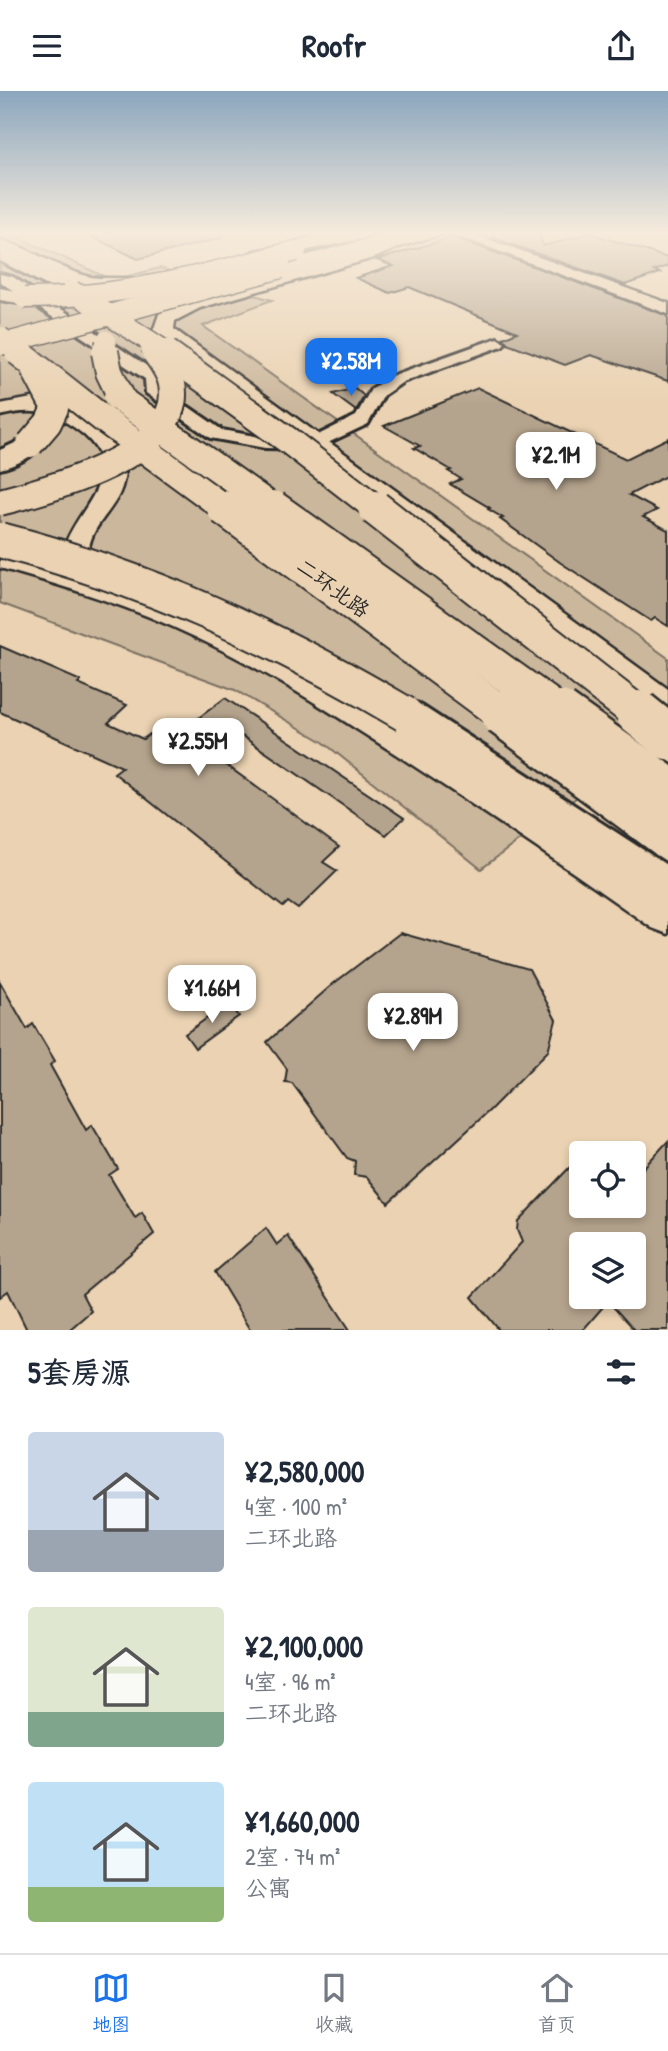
<!DOCTYPE html>
<html lang="zh">
<meta charset="utf-8">
<style>
:root{--surface:#fff;--page:#f6f6f7;--text:#1f2937;--muted:#747a83;--line:#e0e1e3;--accent:#1a73e8}
body{margin:0;font-family:"Patrick Hand","LXGW WenKai TC",sans-serif;background:var(--page);color:var(--text);height:100vh;display:flex;flex-direction:column;font-size:26px;white-space:nowrap}
*{box-sizing:border-box;margin:0}
p{font-size:23px;color:var(--muted)}
.icon{flex:none;width:38px;height:38px;fill:none;stroke:currentColor;stroke-width:2;stroke-linecap:round;stroke-linejoin:round}
.map{position:relative;height:1239px;overflow:hidden}
.details{display:flex;flex-direction:column;background:var(--surface);flex:1}
.details>*{flex:none}
.fabs{position:absolute;left:569px;top:1050px;display:grid;gap:14px}
.fabs a{display:grid;place-items:center;width:77px;height:77px;border-radius:7px;background:var(--surface);box-shadow:0 4px 10px #0003;font-size:35px}
.price{position:absolute;translate:-50% -60px;padding:0 16px;border-radius:14px;background:#fff;color:#222;font-size:23px;line-height:46px;filter:drop-shadow(0 2px 4px #0008)}
.price::after{content:'';position:absolute;left:50%;top:42px;width:21px;height:16px;margin-left:-10px;background:inherit;clip-path:polygon(0 0,100% 0,50% 100%)}
.price.on{background:var(--accent);color:#fff}
ul{padding:0;list-style:none}
li{display:flex;align-items:center;gap:21px;height:175px;padding:0 28px}
li span{display:grid;place-items:center;flex:none;width:196px;height:140px;border-radius:7px;color:#555}
li>.icon{margin-inline-start:auto}
span .icon{width:84px;height:84px;fill:#fffc;stroke-width:1}
li b{font-size:30px}
h2{display:flex;justify-content:space-between;align-items:center;height:84px;padding:0 28px;font-size:30px}
header{display:flex;justify-content:space-between;align-items:center;height:91px;padding:0 28px;background:var(--surface);font-size:32px;font-weight:800}
.tabs{display:flex;justify-content:space-around;align-items:center;height:98px;border-top:2px solid var(--line);background:var(--surface);font-size:19px;color:var(--muted)}
.tabs a{display:grid;justify-items:center;gap:4px}
.tabs .on{color:var(--accent)}
.map>svg:first-child{display:block}
.green{fill:#cbb79c;stroke:#7b7164;stroke-width:2}
.building{fill:#b5a48d;stroke:#2b2b2b;stroke-width:2;fill-rule:evenodd}
.lines{fill:none;stroke-linecap:round;stroke-linejoin:round}
.minor-casing{stroke:#2b2b2b;stroke-width:6}
.tertiary-casing{stroke:#2b2b2b;stroke-width:5}
.secondary-casing{stroke:#2b2b2b;stroke-width:5}
.primary-casing{stroke:#2b2b2b;stroke-width:6}
.trunk-casing{stroke:#2b2b2b;stroke-width:6}
.minor{fill:#ead2b2;fill-rule:evenodd}
.tertiary{fill:#ead2b2;fill-rule:evenodd}
.secondary{fill:#ead2b2;fill-rule:evenodd}
.primary{fill:#ead2b2;fill-rule:evenodd}
.trunk{fill:#ead2b2;fill-rule:evenodd}
.primary-bridge-casing{stroke:#2b2b2b;stroke-width:23;stroke-linecap:butt}
.trunk-bridge-far3-casing{stroke:#2b2b2b;stroke-width:23;stroke-linecap:butt}
.trunk-bridge-far2-casing{stroke:#2b2b2b;stroke-width:30;stroke-linecap:butt}
.trunk-bridge-far1-casing{stroke:#2b2b2b;stroke-width:38;stroke-linecap:butt}
.trunk-bridge-casing{stroke:#2b2b2b;stroke-width:49;stroke-linecap:butt}
.primary-bridge{stroke:#ead2b2;stroke-width:20}
.trunk-bridge-far3{stroke:#ead2b2;stroke-width:20}
.trunk-bridge-far2{stroke:#ead2b2;stroke-width:26}
.trunk-bridge-far1{stroke:#ead2b2;stroke-width:34}
.trunk-bridge{stroke:#ead2b2;stroke-width:44}
.labels{text-anchor:middle;stroke-width:5;stroke-linejoin:round;paint-order:stroke}
.street-label{font-size:21px;fill:#2b2b2b;stroke:#ead2b2}
</style>
<header><svg class="icon" aria-label="menu" viewBox="0 0 24 24"><path d="M4 6h16M4 12h16M4 18h16"/></svg>Roofr<svg class="icon" aria-label="share" viewBox="0 0 24 24"><path d="M12 15V3M7 8l5-5 5 5M5 13v7h14v-7"/></svg></header>
<div class="map">
<svg width="668" height="1239" viewBox="0 0 668 1239">
<rect width="100%" height="100%" fill="#ead2b2"/>
<filter id="ink" filterUnits="userSpaceOnUse"><feTurbulence type="fractalNoise" baseFrequency=".0143" numOctaves="2"/><feDisplacementMap in="SourceGraphic" scale="14" xChannelSelector="R" yChannelSelector="G"/><feConvolveMatrix kernelMatrix="1 2 1 2 8 2 1 2 1" color-interpolation-filters="sRGB"/></filter>
<g filter="url(#ink)">
<polygon class="green" points="0,141 7,141 112,189 160,177 272,209 203,235 668,567 668,638 481,778 323,651 235,599 0,512"/>
<g class="building">
<polygon points="82,141 221,141 221,147 138,168"/>
<polygon points="492,141 539,141 543,155 590,142 668,167 668,175 654,180 660,182 625,194 494,147"/>
<polygon points="453,146 668,225 668,290 591,264 565,274 507,252 503,247 517,241 428,204 409,196 390,202 356,187 393,175 377,169"/>
<polygon points="355,297 364,305 356,320 333,303"/>
<polygon points="478,297 626,368 668,347 668,384 629,404 657,419 643,426 668,439 668,535 655,527 651,530 561,472 500,428 503,427 488,418 490,417 450,393 461,388 448,380 451,379 414,357 420,355 384,335"/>
<polygon points="0,555 81,590 78,593 127,614 108,632 143,648 150,643 164,653 225,607 404,727 386,744 223,632 196,652 339,756 323,771 337,780 298,818 288,811 283,816 114,682 122,676 0,621"/>
<polygon points="400,842 529,878 556,929 548,960 490,1019 388,1112 367,1086 354,1084 355,1070 347,1067 292,992 285,991 287,978 267,951 333,893"/>
<polygon points="0,891 27,938 33,933 55,970 50,974 86,1039 92,1034 118,1078 109,1084 135,1127 142,1122 154,1143 82,1203 91,1220 69,1239 27,1239 8,1200 0,1206"/>
<polygon points="228,912 239,925 195,957 185,943"/>
<path d="M668 1050V1239H634L608 1210 583 1239H499L472 1206 522 1151 517 1139 518 1130 570 1076 581 1087V1115H634V1087ZM581 1153H634V1206H581Z"/>
<polygon points="266,1137 277,1154 288,1145 350,1239 250,1239 215,1181"/>
</g>
<g class="lines">
<defs>
<g id="minor">
<polygon points="328,141 349,141 277,162 271,158"/>
<polygon points="427,141 448,141 395,157 389,153"/>
<polygon points="0,183 13,186 159,283 160,296 222,339 265,347 312,347 356,325 371,298 391,285 492,249 497,247 505,252 502,255 403,291 384,304 368,333 315,358 265,357 210,347 146,302 145,288 0,191"/>
</g>
<g id="tertiary">
<polygon points="447,141 468,141 668,212 668,223"/>
<path d="M32 307C72 312 139 345 122 396 115 419 92 433 89 458 87 468 91 479 92 490L88 496 79 498 70 496C29 436 157 391 72 335 48 319 27 318 0 325V313Z"/>
</g>
<g id="secondary">
<polygon points="346,141 370,143 362,148 254,170 245,165 254,160"/>
<polygon points="408,141 432,141 377,166 200,217 175,230 174,238 668,598 668,630 655,626 153,240 159,223 186,209 365,158"/>
<path d="M0 149C32 157 59 179 91 186 106 189 142 184 149 192L147 196C94 209 46 183 0 161Z"/>
<path d="M0 459C74 477 147 499 217 530 288 561 355 602 421 642 504 693 587 745 668 798V843L652 837C568 777 483 720 397 664 332 622 266 579 195 546 133 516 67 496 0 477Z"/>
</g>
<polygon id="primary" points="393,141 423,141 420,145 281,183 272,177 274,173"/>
<g id="trunk">
<polygon points="393,141 405,141 408,145 405,149 338,173 248,199 234,199 231,195 234,191 324,165"/>
<polygon points="0,157 79,196 82,200 79,204 65,204 0,170"/>
<polygon points="0,197 31,203 34,207 31,211 24,213 0,209"/>
<path d="M30 345 39 347 43 353C35 365 14 375 0 378V359Z"/>
<polygon points="405,609 419,613 668,775 668,820 652,814 504,708 391,633 386,623 391,613"/>
</g>
</defs>
<use href="#minor" class="minor-casing"/>
<use href="#tertiary" class="tertiary-casing"/>
<use href="#secondary" class="secondary-casing"/>
<use href="#primary" class="primary-casing"/>
<use href="#trunk" class="trunk-casing"/>
<use href="#minor" class="minor"/>
<use href="#tertiary" class="tertiary"/>
<use href="#secondary" class="secondary"/>
<use href="#primary" class="primary"/>
<use href="#trunk" class="trunk"/>
<defs>
<polyline id="primary-bridge" points="0,254 281,177"/>
<g id="trunk-bridge-far3">
<polyline points="72,200 168,262"/>
<path d="M24 207C118 207 206 184 296 160"/>
<polyline points="0,246 21,262"/>
<polyline points="150,254 156,262"/>
<polyline points="105,262 106,250"/>
</g>
<g id="trunk-bridge-far2">
<polyline points="18,261 103,328 227,419"/>
<polyline points="105,261 109,281 123,310"/>
<polyline points="166,261 289,350 378,419"/>
<polyline points="117,306 276,419"/>
<polyline points="30,353 48,332 55,317 34,277"/>
<path d="M0 411C48 399 186 363 172 293 170 281 162 271 155 261"/>
</g>
<g id="trunk-bridge-far1">
<polyline points="224,417 504,624"/>
<polyline points="273,417 563,624"/>
<polyline points="375,417 640,624"/>
<path d="M0 449C147 487 275 546 405 623"/>
</g>
<g id="trunk-bridge">
<polyline points="502,622 668,745"/>
<polyline points="560,622 668,699"/>
<polyline points="638,622 668,646"/>
</g>
</defs>
<use href="#primary-bridge" class="primary-bridge-casing"/>
<use href="#trunk-bridge-far3" class="trunk-bridge-far3-casing"/>
<use href="#trunk-bridge-far2" class="trunk-bridge-far2-casing"/>
<use href="#trunk-bridge-far1" class="trunk-bridge-far1-casing"/>
<use href="#trunk-bridge" class="trunk-bridge-casing"/>
<use href="#primary-bridge" class="primary-bridge"/>
<use href="#trunk-bridge-far3" class="trunk-bridge-far3"/>
<use href="#trunk-bridge-far2" class="trunk-bridge-far2"/>
<use href="#trunk-bridge-far1" class="trunk-bridge-far1"/>
<use href="#trunk-bridge" class="trunk-bridge"/>
</g>
</g>
<linearGradient id="sky" x2="0" y2="1"><stop stop-color="#8ba6be"/><stop offset="0.45" stop-color="#f6ebdc"/><stop offset="1" stop-color="#f6ebdc" stop-opacity="0"/></linearGradient>
<rect width="668" height="315" fill="url(#sky)"/>
<g class="labels">
<g class="street-label">
<text transform="translate(333 497) rotate(36)" y="7">二环北路</text>
</g>
</g>
</svg>
<div class="fabs">
<a><svg class="icon" aria-label="locate" viewBox="0 0 24 24"><circle cx="12" cy="12" r="6"/><path d="M12 2v4M12 18v4M2 12h4M18 12h4"/></svg></a>
<a><svg class="icon" aria-label="layers" viewBox="0 0 24 24"><path d="M12 4l9 5-9 5-9-5zM3 14l9 5 9-5"/></svg></a>
</div>
<b class="price on" style="left:351px;top:307px">¥2.58M</b>
<b class="price" style="left:556px;top:401px">¥2.1M</b>
<b class="price" style="left:198px;top:687px">¥2.55M</b>
<b class="price" style="left:212px;top:934px">¥1.66M</b>
<b class="price" style="left:413px;top:962px">¥2.89M</b>
</div>
<section class="details">
<h2>5套房源<svg class="icon" aria-label="filters" viewBox="0 0 24 24"><path d="M4 7h16M4 17h16"/><circle cx="9" cy="7" r="2"/><circle cx="15" cy="17" r="2"/></svg></h2>
<ul>
<li><span style="background:linear-gradient(#c9d6e8 70%,#9aa5b1 0)"><svg class="icon" aria-label="home" viewBox="0 0 24 24"><path d="M3 11l9-7 9 7M6 9v11h12V9"/></svg></span><div><b>¥2,580,000</b><p>4室 · 100 m²</p><p>二环北路</p></div></li>
<li><span style="background:linear-gradient(#dfe7d0 75%,#7fa58c 0)"><svg class="icon" aria-label="home" viewBox="0 0 24 24"><path d="M3 11l9-7 9 7M6 9v11h12V9"/></svg></span><div><b>¥2,100,000</b><p>4室 · 96 m²</p><p>二环北路</p></div></li>
<li><span style="background:linear-gradient(#bfe0f5 75%,#8fb573 0)"><svg class="icon" aria-label="home" viewBox="0 0 24 24"><path d="M3 11l9-7 9 7M6 9v11h12V9"/></svg></span><div><b>¥1,660,000</b><p>2室 · 74 m²</p><p>公寓</p></div></li>
</ul>
</section>
<nav class="tabs">
<a class="on"><svg class="icon" aria-label="map" viewBox="0 0 24 24"><path d="M3 6l6-2 6 2 6-2v14l-6 2-6-2-6 2zM9 4v14M15 6v14"/></svg>地图</a>
<a><svg class="icon" aria-label="saved" viewBox="0 0 24 24"><path d="M7 4h10v16l-5-4-5 4z"/></svg>收藏</a>
<a><svg class="icon" aria-label="home" viewBox="0 0 24 24"><path d="M3 11l9-7 9 7M6 9v11h12V9"/></svg>首页</a>
</nav>
